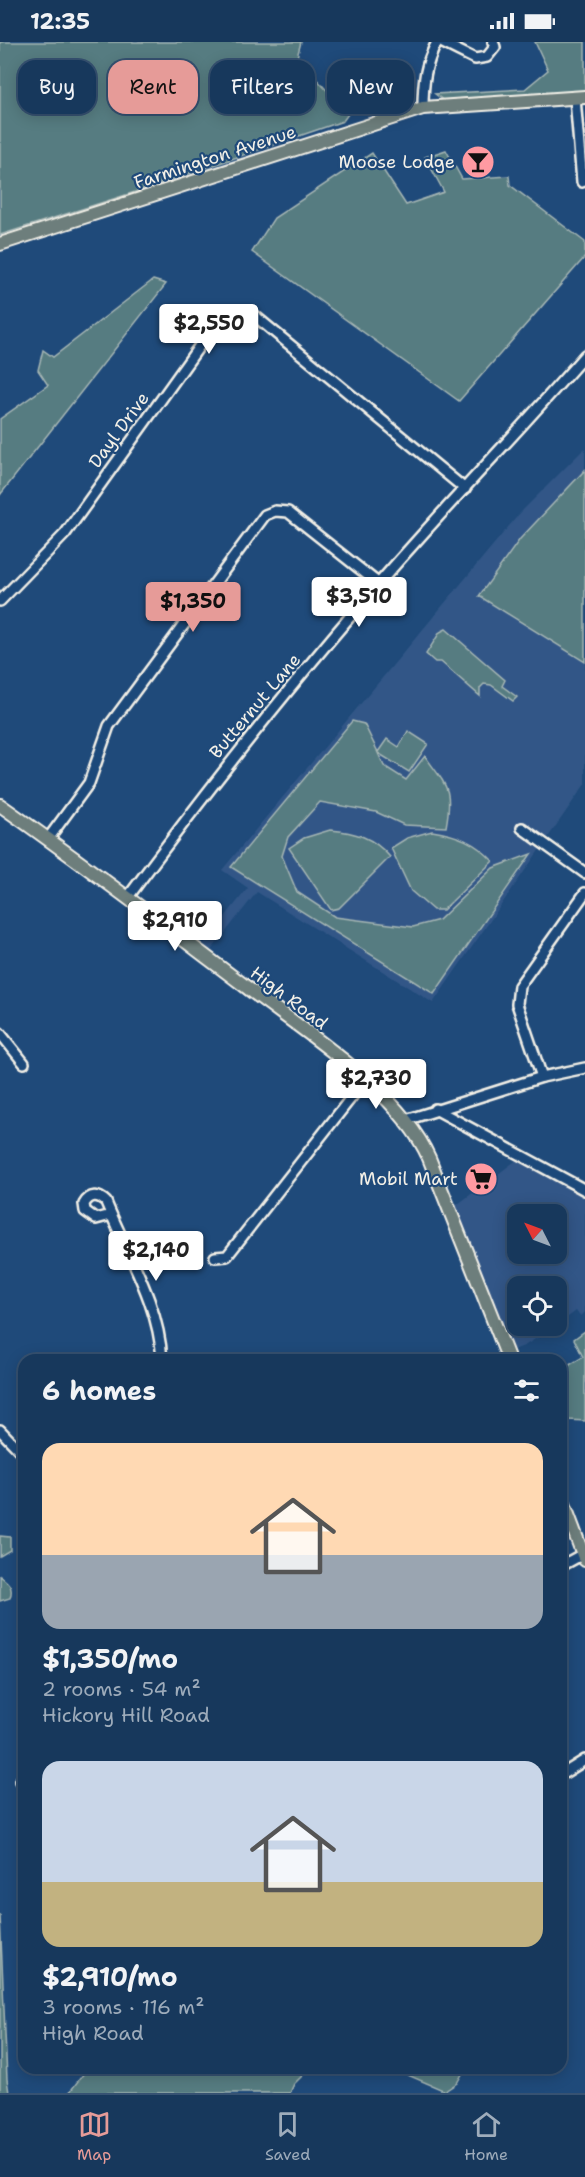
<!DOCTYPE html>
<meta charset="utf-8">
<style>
:root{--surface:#17385c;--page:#203f62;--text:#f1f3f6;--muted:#9eacbb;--line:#365272;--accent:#e69b98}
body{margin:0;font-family:"Shantell Sans",sans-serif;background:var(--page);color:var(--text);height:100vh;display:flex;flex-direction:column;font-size:22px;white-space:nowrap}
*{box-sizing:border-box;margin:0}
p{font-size:20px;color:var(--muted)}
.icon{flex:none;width:33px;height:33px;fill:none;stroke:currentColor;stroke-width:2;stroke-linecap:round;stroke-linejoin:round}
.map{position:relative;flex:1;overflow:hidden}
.panel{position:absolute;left:18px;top:1312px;width:549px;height:720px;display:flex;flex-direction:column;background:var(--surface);border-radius:18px;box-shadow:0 3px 15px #0003,0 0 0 2px var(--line)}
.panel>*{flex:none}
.banner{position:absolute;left:18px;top:18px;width:549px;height:54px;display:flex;gap:12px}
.needle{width:39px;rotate:312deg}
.fabs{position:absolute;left:507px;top:1162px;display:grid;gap:12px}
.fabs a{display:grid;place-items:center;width:60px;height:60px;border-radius:12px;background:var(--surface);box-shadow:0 3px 15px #0003,0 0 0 2px var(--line);font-size:30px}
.price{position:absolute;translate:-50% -51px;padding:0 14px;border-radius:6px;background:#fff;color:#222;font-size:20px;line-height:39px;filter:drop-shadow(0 2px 3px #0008)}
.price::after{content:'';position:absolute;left:50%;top:36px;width:18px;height:14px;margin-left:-9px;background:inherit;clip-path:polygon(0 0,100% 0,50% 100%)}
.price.selected{background:var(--accent);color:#111}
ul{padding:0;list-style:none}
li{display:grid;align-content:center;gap:12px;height:318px;padding:0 24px}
li span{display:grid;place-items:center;height:186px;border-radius:18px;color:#555}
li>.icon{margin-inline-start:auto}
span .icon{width:108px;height:108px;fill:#fffc;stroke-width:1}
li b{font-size:26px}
h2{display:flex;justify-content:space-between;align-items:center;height:72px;padding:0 24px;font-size:26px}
.tag{padding:0 21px;border-radius:18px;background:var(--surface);box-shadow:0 3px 15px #0003,0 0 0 2px var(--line);font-size:21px;line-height:54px}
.tag.selected{background:var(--accent);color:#111}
.status{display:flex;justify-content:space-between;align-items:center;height:42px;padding:0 30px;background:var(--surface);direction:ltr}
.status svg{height:16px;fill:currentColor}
.tab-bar{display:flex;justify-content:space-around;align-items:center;height:84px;border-top:2px solid var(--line);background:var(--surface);font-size:16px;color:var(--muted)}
.tab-bar a{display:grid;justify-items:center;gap:3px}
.tab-bar .selected{color:var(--accent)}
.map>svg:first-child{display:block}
.built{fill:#325787;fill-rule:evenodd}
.green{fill:#577c81;stroke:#a6b6b4;stroke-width:1.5}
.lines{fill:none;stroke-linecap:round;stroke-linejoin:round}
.minor-casing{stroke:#f4f1e8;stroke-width:14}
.major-casing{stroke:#f4f1e8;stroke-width:16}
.minor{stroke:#1f4a7a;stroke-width:9}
.major{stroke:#6d7e7c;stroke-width:12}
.labels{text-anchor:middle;stroke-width:4.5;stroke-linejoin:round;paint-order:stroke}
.street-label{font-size:18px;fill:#f4f1e8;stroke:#1f4a7a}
.poi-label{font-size:18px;fill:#f4f1e8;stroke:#1f4a7a;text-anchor:end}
</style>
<div class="status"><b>12:35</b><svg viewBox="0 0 49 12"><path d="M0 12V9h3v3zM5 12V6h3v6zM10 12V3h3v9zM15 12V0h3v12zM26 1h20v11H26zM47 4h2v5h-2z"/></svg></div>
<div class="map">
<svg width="585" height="2051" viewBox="0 0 585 2051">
<rect width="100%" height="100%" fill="#1f4a7a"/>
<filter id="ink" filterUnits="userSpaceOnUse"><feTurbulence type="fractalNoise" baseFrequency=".0167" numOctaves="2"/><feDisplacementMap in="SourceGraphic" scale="12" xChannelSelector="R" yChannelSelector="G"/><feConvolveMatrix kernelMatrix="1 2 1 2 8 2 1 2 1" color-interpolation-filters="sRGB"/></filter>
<g filter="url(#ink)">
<g class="built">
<polygon points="585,406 585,742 433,961 257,850 209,911 201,905 248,846 222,828 520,471"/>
<path d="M518 1117 585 1154V1270L581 1274 576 1269 556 1284V1245H518V1284H556L524 1304 510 1309 454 1165ZM518 1173H556V1212H518Z"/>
</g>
<g class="green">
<polygon points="0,0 301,0 297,15 348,72 343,79 132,151 0,193"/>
<polygon points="535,0 585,0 585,50 443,58 435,52 525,47 548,28"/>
<polygon points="446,108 462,137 509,134 510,143 585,200 585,215 459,359 252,210 274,176 372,111 406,163 444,150 425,115"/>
<polygon points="153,238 166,242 0,453 0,377 48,343 38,328 43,308 53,315"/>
<polygon points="585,428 585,620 479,554 520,497"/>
<polygon points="446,587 505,638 502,644 517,655 513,659 491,643 484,642 480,646 480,654 441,620 435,620 426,612 440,590"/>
<path d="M352 679 364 682 378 710 387 697 399 705 408 689 428 702 409 730 378 711 384 724 406 738 425 714C447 745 453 746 446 785L404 783 376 770 320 760 288 795 282 814 297 850 335 875 413 885 439 878 493 826 531 812 434 952 231 825Z"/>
<path d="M330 788C355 790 373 795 390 815L339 866 331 868 289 806 304 796Z"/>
<path d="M432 789C458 793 475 800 493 819L443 868H433L411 849 391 806 407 796Z"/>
<polygon points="585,1289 585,1379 568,1378 561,1374 561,1328 583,1315 574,1297"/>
<polygon points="0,1494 10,1495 10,1508 0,1514"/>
<path d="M0 1534C8 1540 14 1545 10 1556L0 1559Z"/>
<polygon points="0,1873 7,2037 9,2051 0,2051"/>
<polygon points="87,2027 87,2026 309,2027 294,2042 290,2051 69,2051"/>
<polygon points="394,2027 465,2027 457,2041 445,2049"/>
</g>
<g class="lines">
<defs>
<g id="minor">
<polyline points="441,0 475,17 487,15 495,5 493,0"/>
<polyline points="575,56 582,140"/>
<path d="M423 66C423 40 425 23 437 0"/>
<path d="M0 559 65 492 218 278C230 268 240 267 255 274L465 447"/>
<polyline points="522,786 585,831"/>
<polyline points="48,797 89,741 109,684 265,473 275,469 288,470 379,542"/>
<path d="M128 855C220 731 316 610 420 495 475 434 531 375 585 313"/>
<polyline points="0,991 24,1021"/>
<polyline points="542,1035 517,962 519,944 585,851"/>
<polyline points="435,1067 585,1148"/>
<polyline points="406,1078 542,1035 585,1026"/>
<path d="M111 1173 96 1177 85 1169 84 1162C90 1152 98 1152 106 1160 127 1212 159 1261 162 1318"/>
<polyline points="215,1215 227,1214 365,1038"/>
<polyline points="0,1388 24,1413"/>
<polyline points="561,1524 583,1512"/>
<polyline points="561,1733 585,1718"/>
<polyline points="20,1739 24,1738"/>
</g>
<g id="major">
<polyline points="0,202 423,66 585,55"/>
<path d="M0 763C83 821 164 883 245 944 303 989 399 1048 429 1116L509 1318"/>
<polyline points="561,1454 585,1518"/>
</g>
</defs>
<use href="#minor" class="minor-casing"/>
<use href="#major" class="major-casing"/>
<use href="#minor" class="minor"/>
<use href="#major" class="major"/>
</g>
</g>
<defs>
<symbol id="bar-disc" viewBox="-11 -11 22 22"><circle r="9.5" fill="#ff9aa2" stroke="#1f4a7a"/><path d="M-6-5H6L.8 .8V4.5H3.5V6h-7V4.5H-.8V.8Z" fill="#111"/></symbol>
<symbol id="supermarket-disc" viewBox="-11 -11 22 22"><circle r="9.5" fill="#ff9aa2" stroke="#1f4a7a"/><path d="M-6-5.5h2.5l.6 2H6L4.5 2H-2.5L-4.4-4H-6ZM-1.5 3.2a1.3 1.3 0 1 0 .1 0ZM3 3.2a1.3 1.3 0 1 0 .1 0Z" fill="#111"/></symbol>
</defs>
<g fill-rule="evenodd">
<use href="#bar-disc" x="459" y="101" width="38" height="38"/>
<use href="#supermarket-disc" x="462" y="1118" width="38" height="38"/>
</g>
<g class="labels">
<g class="street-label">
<text transform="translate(215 115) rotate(-18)" y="6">Farmington Avenue</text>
<text transform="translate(119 388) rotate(-54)" y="6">Dayl Drive</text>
<text transform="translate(255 664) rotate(-50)" y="6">Butternut Lane</text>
<text transform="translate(289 956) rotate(37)" y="6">High Road</text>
</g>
<g class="poi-label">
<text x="455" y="126">Moose Lodge</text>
<text x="458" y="1143">Mobil Mart</text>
</g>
</g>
</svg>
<div class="fabs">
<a><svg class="needle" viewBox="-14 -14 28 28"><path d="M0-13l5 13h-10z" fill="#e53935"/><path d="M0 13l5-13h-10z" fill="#9eacbb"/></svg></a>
<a><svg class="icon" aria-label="locate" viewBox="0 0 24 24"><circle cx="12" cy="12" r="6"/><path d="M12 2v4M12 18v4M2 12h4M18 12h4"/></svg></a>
</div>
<b class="price" style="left:209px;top:313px">$2,550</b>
<b class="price" style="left:359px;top:586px">$3,510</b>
<b class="price selected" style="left:193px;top:591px">$1,350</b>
<b class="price" style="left:175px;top:910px">$2,910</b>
<b class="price" style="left:376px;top:1068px">$2,730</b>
<b class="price" style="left:156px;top:1240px">$2,140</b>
<div class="banner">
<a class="tag">Buy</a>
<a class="tag selected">Rent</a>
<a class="tag">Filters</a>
<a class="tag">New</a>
</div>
<section class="panel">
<h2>6 homes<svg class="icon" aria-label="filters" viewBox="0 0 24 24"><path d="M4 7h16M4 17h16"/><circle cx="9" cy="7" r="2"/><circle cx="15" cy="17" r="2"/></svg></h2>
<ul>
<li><span style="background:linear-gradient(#ffd9b3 60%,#9aa5b1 0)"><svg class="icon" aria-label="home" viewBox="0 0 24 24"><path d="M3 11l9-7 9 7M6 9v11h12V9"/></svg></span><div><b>$1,350/mo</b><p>2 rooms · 54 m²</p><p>Hickory Hill Road</p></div></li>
<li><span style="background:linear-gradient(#c9d6e8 65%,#c2b280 0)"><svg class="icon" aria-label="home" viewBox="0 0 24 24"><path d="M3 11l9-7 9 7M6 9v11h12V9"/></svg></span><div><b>$2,910/mo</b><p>3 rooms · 116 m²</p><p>High Road</p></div></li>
</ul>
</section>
</div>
<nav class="tab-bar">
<a class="selected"><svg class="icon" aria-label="map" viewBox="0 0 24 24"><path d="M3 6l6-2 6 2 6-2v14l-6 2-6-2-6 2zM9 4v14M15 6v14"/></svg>Map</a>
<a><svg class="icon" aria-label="saved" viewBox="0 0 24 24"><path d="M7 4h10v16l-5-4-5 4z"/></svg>Saved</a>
<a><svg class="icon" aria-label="home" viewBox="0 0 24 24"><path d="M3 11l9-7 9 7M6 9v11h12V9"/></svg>Home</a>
</nav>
